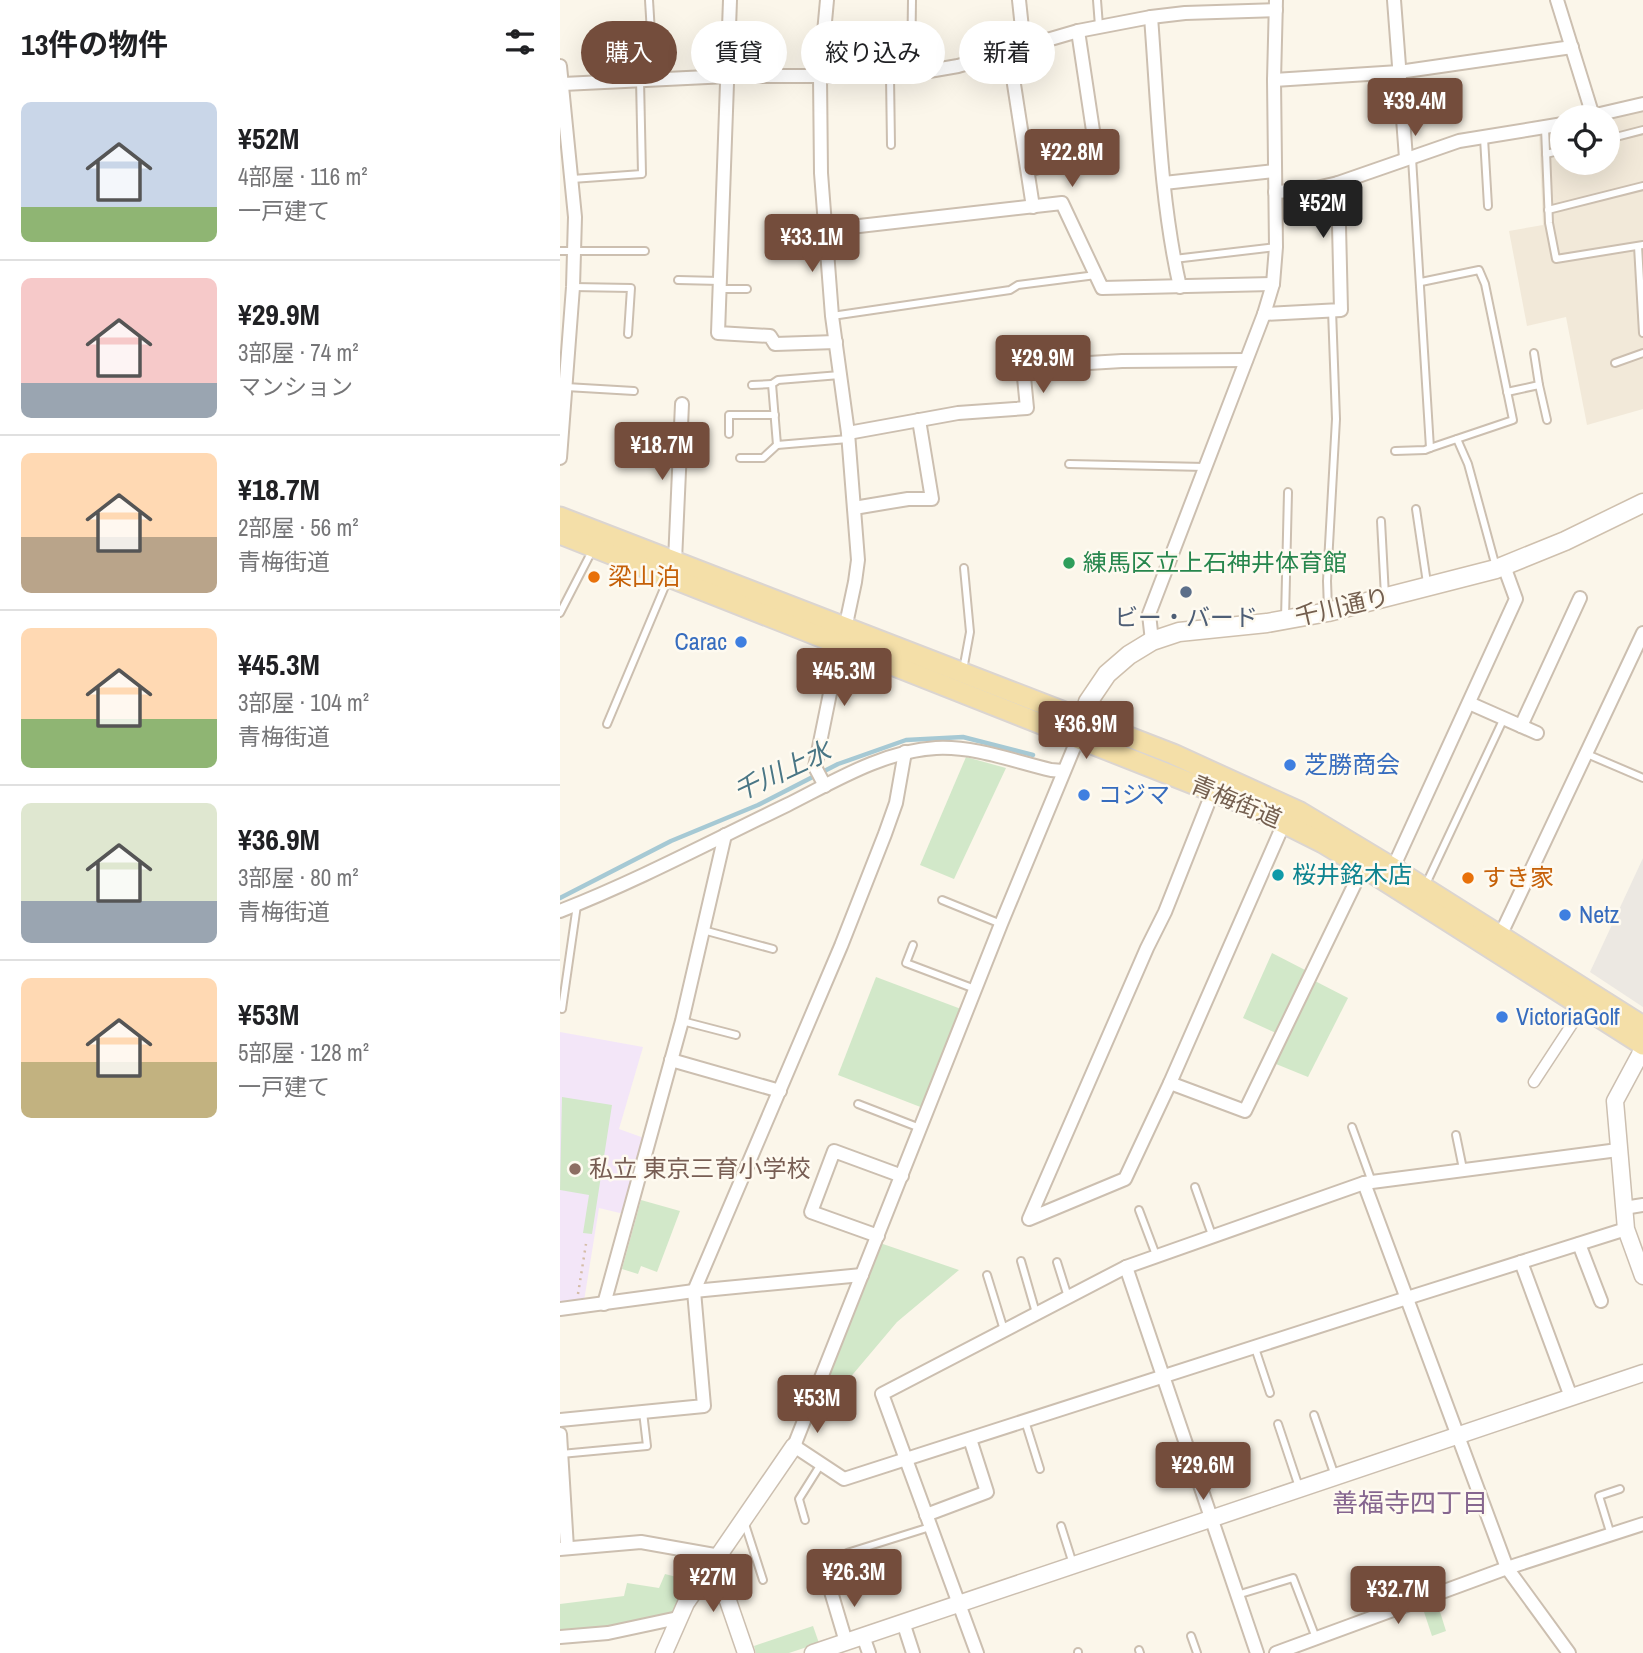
<!DOCTYPE html>
<html lang="ja">
<meta charset="utf-8">
<style>
:root{--surface:#fff;--page:#f2f2f2;--text:#202124;--muted:#757577;--line:#e0e0e0;--accent:#744d3c}
body{margin:0;font-family:"Archivo Narrow","Noto Sans JP",sans-serif;background:var(--page);color:var(--text);height:100vh;display:flex;flex-direction:column;font-size:26px;white-space:nowrap}
*{box-sizing:border-box;margin:0}
p{font-size:23px;color:var(--muted)}
.icon{flex:none;width:38px;height:38px;fill:none;stroke:currentColor;stroke-width:2;stroke-linecap:round;stroke-linejoin:round}
.map{position:relative;flex:1;overflow:hidden}
.drawer{display:flex;flex-direction:column;background:var(--surface);width:560px}
.drawer>*{flex:none}
.guide{position:absolute;left:21px;top:21px;width:665px;height:63px;display:flex;gap:14px}
.tools{position:absolute;left:990px;top:105px;display:grid;gap:14px}
.tools a{display:grid;place-items:center;width:70px;height:70px;border-radius:50%;background:var(--surface);box-shadow:0 7px 28px #0002;font-size:35px}
.price{position:absolute;translate:-50% -60px;padding:0 16px;border-radius:7px;background:var(--accent);color:#fff;font-size:23px;line-height:46px;filter:drop-shadow(0 2px 4px #0008)}
.price::after{content:'';position:absolute;left:50%;top:42px;width:21px;height:16px;margin-left:-10px;background:inherit;clip-path:polygon(0 0,100% 0,50% 100%)}
.price.current{background:#222;color:#fff}
ul{padding:0;list-style:none}
li{display:flex;align-items:center;gap:21px;height:175px;padding:0 21px}
li+li{border-top:2px solid var(--line)}
li span{display:grid;place-items:center;flex:none;width:196px;height:140px;border-radius:10px;color:#555}
li>.icon{margin-inline-start:auto}
span .icon{width:84px;height:84px;fill:#fffc;stroke-width:1}
li b{font-size:30px}
h2{display:flex;justify-content:space-between;align-items:center;height:84px;padding:0 21px;font-size:30px}
.chip{padding:0 24px;border-radius:32px;background:var(--surface);box-shadow:0 7px 28px #0002;font-size:24px;line-height:63px}
.chip.current{background:var(--accent);color:#fff}
main{display:flex;flex:1;min-height:0}
.map>svg:first-child{display:block}
.residential{fill:#f2e9d9}
.industrial{fill:#ece8e2}
.education{fill:#f3e6f8}
.green{fill:#d2e8c9}
.lines{fill:none;stroke-linecap:round;stroke-linejoin:round}
.stream{stroke:#a6c9d4;stroke-width:4.5}
.service-casing{stroke:#ccbfb0;stroke-width:10}
.pedestrian-casing{stroke:#ccbfb0;stroke-width:13}
.minor-casing{stroke:#ccbfb0;stroke-width:16}
.tertiary-casing{stroke:#ccbfb0;stroke-width:19}
.secondary-casing{stroke:#cfc0ae;stroke-width:21}
.primary-casing{stroke:#dbd5d1;stroke-width:23}
.path{stroke:#d4bca6;stroke-width:2.5;stroke-dasharray:2 5;stroke-linecap:butt}
.service{stroke:#fff;stroke-width:6}
.pedestrian{stroke:#fff;stroke-width:10}
.minor{stroke:#fff;stroke-width:12}
.tertiary{stroke:#fff;stroke-width:16}
.secondary{stroke:#fff;stroke-width:18}
.primary{stroke:#f4dfa8;stroke-width:19}
.leisure-dot{fill:#2e9e5b;stroke:#fefaf0;stroke-width:2.5}
.food-dot{fill:#e8710a;stroke:#fefaf0;stroke-width:2.5}
.service-dot{fill:#5c6f8a;stroke:#fefaf0;stroke-width:2.5}
.shop-dot{fill:#3f7fe0;stroke:#fefaf0;stroke-width:2.5}
.culture-dot{fill:#0f9aa8;stroke:#fefaf0;stroke-width:2.5}
.education-dot{fill:#8d6e63;stroke:#fefaf0;stroke-width:2.5}
.labels{text-anchor:middle;stroke-width:5;stroke-linejoin:round;paint-order:stroke}
.leisure-label{font-size:24px;fill:#27864d;stroke:#fefaf0;text-anchor:start}
.food-label{font-size:24px;fill:#c56008;stroke:#fefaf0;text-anchor:start}
.street-label{font-size:24px;fill:#745f4f;stroke:#fefaf0}
.service-label{font-size:24px;fill:#4e5e75;stroke:#fefaf0}
.shop-label{font-size:24px;fill:#366cbe;stroke:#fefaf0;text-anchor:start}
.culture-label{font-size:24px;fill:#0d838f;stroke:#fefaf0;text-anchor:start}
.education-label{font-size:24px;fill:#785e54;stroke:#fefaf0;text-anchor:start}
.water-label{font-size:26px;font-style:italic;fill:#4a7685;stroke:#fefaf0}
.neighbourhood-label{font-size:26px;fill:#86668f;stroke:#fefaf0}
</style>
<main>
<section class="drawer">
<h2>13件の物件<svg class="icon" aria-label="filters" viewBox="0 0 24 24"><path d="M4 7h16M4 17h16"/><circle cx="9" cy="7" r="2"/><circle cx="15" cy="17" r="2"/></svg></h2>
<ul>
<li><span style="background:linear-gradient(#c9d6e8 75%,#8fb573 0)"><svg class="icon" aria-label="home" viewBox="0 0 24 24"><path d="M3 11l9-7 9 7M6 9v11h12V9"/></svg></span><div><b>¥52M</b><p>4部屋 · 116 m²</p><p>一戸建て</p></div></li>
<li><span style="background:linear-gradient(#f6c9c9 75%,#9aa5b1 0)"><svg class="icon" aria-label="home" viewBox="0 0 24 24"><path d="M3 11l9-7 9 7M6 9v11h12V9"/></svg></span><div><b>¥29.9M</b><p>3部屋 · 74 m²</p><p>マンション</p></div></li>
<li><span style="background:linear-gradient(#ffd9b3 60%,#b9a48a 0)"><svg class="icon" aria-label="home" viewBox="0 0 24 24"><path d="M3 11l9-7 9 7M6 9v11h12V9"/></svg></span><div><b>¥18.7M</b><p>2部屋 · 56 m²</p><p>青梅街道</p></div></li>
<li><span style="background:linear-gradient(#ffd9b3 65%,#8fb573 0)"><svg class="icon" aria-label="home" viewBox="0 0 24 24"><path d="M3 11l9-7 9 7M6 9v11h12V9"/></svg></span><div><b>¥45.3M</b><p>3部屋 · 104 m²</p><p>青梅街道</p></div></li>
<li><span style="background:linear-gradient(#dfe7d0 70%,#9aa5b1 0)"><svg class="icon" aria-label="home" viewBox="0 0 24 24"><path d="M3 11l9-7 9 7M6 9v11h12V9"/></svg></span><div><b>¥36.9M</b><p>3部屋 · 80 m²</p><p>青梅街道</p></div></li>
<li><span style="background:linear-gradient(#ffd9b3 60%,#c2b280 0)"><svg class="icon" aria-label="home" viewBox="0 0 24 24"><path d="M3 11l9-7 9 7M6 9v11h12V9"/></svg></span><div><b>¥53M</b><p>5部屋 · 128 m²</p><p>一戸建て</p></div></li>
</ul>
</section>
<div class="map">
<svg width="1083" height="1653" viewBox="0 0 1083 1653">
<rect width="100%" height="100%" fill="#fbf6ea"/>
<polygon class="residential" points="1083,108 1083,409 1027,425 1006,317 967,326 949,231 983,225 979,134 1003,128 1003,163 1048,163 1048,117"/>
<polygon class="industrial" points="1083,858 1083,1007 1030,972"/>
<polygon class="education" points="0,1032 83,1047 59,1129 84,1138 64,1214 39,1208 24,1301 0,1304"/>
<g class="green">
<polygon points="406,757 446,768 394,879 360,865"/>
<polygon points="712,953 747,971 716,1033 683,1018"/>
<polygon points="316,977 401,1009 363,1108 278,1075"/>
<polygon points="755,981 788,998 748,1077 716,1064"/>
<polygon points="2,1097 52,1105 32,1234 23,1233 29,1195 0,1190"/>
<polygon points="81,1200 120,1211 97,1272 81,1266 78,1274 62,1269"/>
<polygon points="320,1243 399,1270 337,1322 250,1425"/>
<polygon points="105,1574 132,1581 111,1616 47,1629 0,1632 0,1604 64,1596 67,1583 99,1588"/>
<polygon points="876,1599 886,1631 872,1636 861,1603"/>
<polygon points="253,1626 259,1643 229,1653 196,1653 194,1646"/>
</g>
<g class="lines">
<polyline class="stream" points="0,898 111,841 198,805 278,764 346,740 403,737 473,755"/>
<defs>
<g id="service">
<polyline points="89,0 91,33"/>
<polyline points="537,0 539,26"/>
<polyline points="351,74 352,0"/>
<polyline points="330,76 331,145"/>
<polyline points="985,128 989,223 996,259 1083,245"/>
<polyline points="924,138 928,206"/>
<polyline points="1048,139 1083,130"/>
<polyline points="986,154 1003,150"/>
<polyline points="852,158 870,448 953,420 925,284 919,270 861,282"/>
<polyline points="12,179 82,174 80,79"/>
<polyline points="988,210 1083,186"/>
<polyline points="1078,246 1083,333"/>
<polyline points="0,251 85,251"/>
<polyline points="614,259 716,247"/>
<polyline points="118,280 160,281"/>
<polyline points="13,287 71,288 68,334"/>
<polyline points="160,289 187,289"/>
<polyline points="272,316 450,290 458,285 536,275"/>
<polyline points="1055,363 1083,353"/>
<polyline points="280,375 218,380 212,384 217,445 288,439"/>
<polyline points="192,385 212,384"/>
<polyline points="979,385 987,420"/>
<polyline points="6,387 74,391"/>
<polyline points="947,392 979,385 974,353"/>
<polyline points="169,434 169,415 215,415"/>
<polyline points="897,439 908,464 936,567"/>
<polyline points="835,451 865,450 870,448"/>
<polyline points="180,458 203,458 217,445"/>
<polyline points="509,464 645,467"/>
<polyline points="856,509 867,583"/>
<polyline points="821,521 825,596"/>
<polyline points="768,609 767,581 776,419 772,310"/>
<polyline points="0,613 33,549"/>
<polyline points="725,619 728,492"/>
<polyline points="403,670 410,632 404,568"/>
<polyline points="47,724 108,579"/>
<polyline points="1027,754 1083,778"/>
<polyline points="866,884 944,718"/>
<polyline points="382,900 441,924"/>
<polyline points="143,930 213,949"/>
<polyline points="353,945 346,963 415,989"/>
<polyline points="2,1009 17,905"/>
<polyline points="122,1021 176,1035"/>
<polyline points="298,1104 360,1128"/>
<polyline points="792,1127 812,1182"/>
<polyline points="896,1135 903,1169"/>
<polyline points="635,1187 652,1235"/>
<polyline points="579,1210 596,1255"/>
<polyline points="461,1261 476,1313"/>
<polyline points="497,1262 508,1297"/>
<polyline points="427,1275 444,1330"/>
<polyline points="695,1348 710,1393"/>
<polyline points="754,1415 775,1476"/>
<polyline points="465,1421 480,1469"/>
<polyline points="718,1424 739,1487"/>
<polyline points="1,1454 87,1446 83,1412"/>
<polyline points="245,1520 239,1499 261,1464"/>
<polyline points="184,1521 203,1580"/>
<polyline points="501,1526 513,1564"/>
<polyline points="1051,1535 1039,1496 1060,1489"/>
<polyline points="287,1553 370,1527"/>
<polyline points="820,1573 831,1611"/>
<polyline points="677,1595 733,1578 756,1638"/>
<polyline points="631,1636 637,1653"/>
<polyline points="579,1650 580,1653"/>
<polyline points="518,1652 518,1653"/>
</g>
<polyline id="pedestrian" points="974,1082 1016,1018"/>
<g id="minor">
<polyline points="170,0 158,333 210,336 215,344 276,342"/>
<polyline points="267,0 260,76 261,173 272,316 288,433 298,560 295,582 285,629"/>
<polyline points="459,0 464,47"/>
<polyline points="834,0 846,158"/>
<polyline points="997,0 1033,116"/>
<path d="M591 17C598 107 600 199 620 287"/>
<polyline points="449,52 473,207"/>
<polyline points="0,66 15,217 13,287 0,458"/>
<polyline points="714,80 839,72 1012,47"/>
<polyline points="3,84 168,76 340,76 398,66 518,31 591,17 625,13 716,10"/>
<polyline points="1027,117 1083,104"/>
<polyline points="468,170 533,151 535,144 518,31"/>
<polyline points="604,183 715,171"/>
<polyline points="715,192 748,190 778,183 899,141 1003,124"/>
<polyline points="264,230 502,203 542,288 713,284"/>
<polyline points="704,314 781,310 778,183"/>
<polyline points="288,433 398,413 467,408 463,367 562,361 686,360"/>
<polyline points="294,508 348,499 372,499 359,420"/>
<polyline points="115,561 122,404"/>
<polyline points="592,641 589,614 704,314 713,284 716,247 714,80 716,0"/>
<polyline points="909,703 977,733"/>
<polyline points="961,726 1020,598"/>
<polyline points="518,738 441,924 234,1446 284,1479 847,1298 1066,1229"/>
<polyline points="265,786 255,767 280,644"/>
<polyline points="653,791 605,912 587,948 469,1219 565,1179 610,1083 724,823"/>
<polyline points="833,868 956,599 944,566"/>
<path d="M0 911C77 881 152 841 227 805 273 782 323 751 376 748 415 746 453 761 491 770L503 771"/>
<polyline points="940,936 1083,633"/>
<polyline points="111,1060 220,1091"/>
<polyline points="610,1083 685,1111 803,867"/>
<polyline points="804,1183 947,1568 1009,1653"/>
<polyline points="1064,1208 1083,1205"/>
<polyline points="318,1236 251,1212 274,1151 342,1176"/>
<polyline points="1019,1244 1041,1301"/>
<polyline points="961,1262 1011,1397"/>
<polyline points="566,1267 697,1653"/>
<polyline points="44,1304 122,1021 165,835"/>
<polyline points="0,1309 134,1291 302,1275"/>
<polyline points="0,1420 144,1406 134,1291 281,946 325,834 336,803 345,752"/>
<polyline points="0,1434 7,1548"/>
<polyline points="366,1515 427,1492 410,1439"/>
<polyline points="0,1549 81,1542 160,1556"/>
<polyline points="269,1585 286,1642"/>
<polyline points="343,1622 353,1653"/>
<polyline points="303,1636 309,1653"/>
<polyline points="0,1637 48,1633 118,1618"/>
<polyline points="417,1653 322,1394 566,1267 804,1183 1058,1150"/>
<polyline points="716,1653 947,1568 1083,1524"/>
</g>
<g id="tertiary">
<polyline points="1083,1049 1055,1101 1066,1229 1083,1276"/>
<polyline points="155,1563 186,1653"/>
<polyline points="104,1653 126,1603 234,1446"/>
<polyline points="253,1653 1083,1373"/>
</g>
<polyline id="secondary" points="519,731 528,702 547,674 569,655 592,641 619,632 707,623 768,612 936,569 1005,541 1083,503"/>
<g id="primary">
<polyline points="0,517 613,754 740,812 833,868 1083,1026"/>
<polyline points="0,534 689,806 763,843 803,867 1083,1045"/>
</g>
</defs>
<use href="#service" class="service-casing"/>
<use href="#pedestrian" class="pedestrian-casing"/>
<use href="#minor" class="minor-casing"/>
<use href="#tertiary" class="tertiary-casing"/>
<use href="#secondary" class="secondary-casing"/>
<use href="#primary" class="primary-casing"/>
<polyline class="path" points="18,1294 26,1244"/>
<use href="#service" class="service"/>
<use href="#pedestrian" class="pedestrian"/>
<use href="#minor" class="minor"/>
<use href="#tertiary" class="tertiary"/>
<use href="#secondary" class="secondary"/>
<use href="#primary" class="primary"/>
</g>
<circle class="leisure-dot" cx="509" cy="563" r="7"/>
<g class="food-dot">
<circle cx="34" cy="577" r="7"/>
<circle cx="908" cy="878" r="7"/>
</g>
<circle class="service-dot" cx="626" cy="592" r="7"/>
<g class="shop-dot">
<circle cx="181" cy="642" r="7"/>
<circle cx="730" cy="765" r="7"/>
<circle cx="524" cy="795" r="7"/>
<circle cx="1005" cy="915" r="7"/>
<circle cx="942" cy="1017" r="7"/>
</g>
<circle class="culture-dot" cx="718" cy="875" r="7"/>
<circle class="education-dot" cx="15" cy="1169" r="7"/>
<g class="labels">
<g class="leisure-label">
<text x="523" y="571">練馬区立上石神井体育館</text>
</g>
<g class="food-label">
<text x="48" y="585">梁山泊</text>
<text x="922" y="886">すき家</text>
</g>
<g class="street-label">
<text transform="translate(782 607) rotate(-13)" y="8">千川通り</text>
<text transform="translate(676 802) rotate(23)" y="8">青梅街道</text>
</g>
<g class="service-label">
<text x="626" y="626">ビー・バード</text>
</g>
<g class="shop-label">
<text x="167" y="650" text-anchor="end">Carac</text>
<text x="744" y="773">芝勝商会</text>
<text x="538" y="803">コジマ</text>
<text x="1019" y="923">Netz</text>
<text x="956" y="1025">VictoriaGolf</text>
</g>
<g class="culture-label">
<text x="732" y="883">桜井銘木店</text>
</g>
<g class="education-label">
<text x="29" y="1177">私立 東京三育小学校</text>
</g>
<g class="water-label">
<text transform="translate(222 771) rotate(-25)" y="9">千川上水</text>
</g>
<g class="neighbourhood-label">
<text x="850" y="1512">善福寺四丁目</text>
</g>
</g>
</svg>
<div class="tools">
<a><svg class="icon" aria-label="locate" viewBox="0 0 24 24"><circle cx="12" cy="12" r="6"/><path d="M12 2v4M12 18v4M2 12h4M18 12h4"/></svg></a>
</div>
<b class="price" style="left:855px;top:138px">¥39.4M</b>
<b class="price" style="left:512px;top:189px">¥22.8M</b>
<b class="price current" style="left:763px;top:240px">¥52M</b>
<b class="price" style="left:252px;top:274px">¥33.1M</b>
<b class="price" style="left:483px;top:395px">¥29.9M</b>
<b class="price" style="left:102px;top:482px">¥18.7M</b>
<b class="price" style="left:284px;top:708px">¥45.3M</b>
<b class="price" style="left:526px;top:761px">¥36.9M</b>
<b class="price" style="left:257px;top:1435px">¥53M</b>
<b class="price" style="left:643px;top:1502px">¥29.6M</b>
<b class="price" style="left:294px;top:1609px">¥26.3M</b>
<b class="price" style="left:153px;top:1614px">¥27M</b>
<b class="price" style="left:838px;top:1626px">¥32.7M</b>
<div class="guide">
<a class="chip current">購入</a>
<a class="chip">賃貸</a>
<a class="chip">絞り込み</a>
<a class="chip">新着</a>
</div>
</div>
</main>
